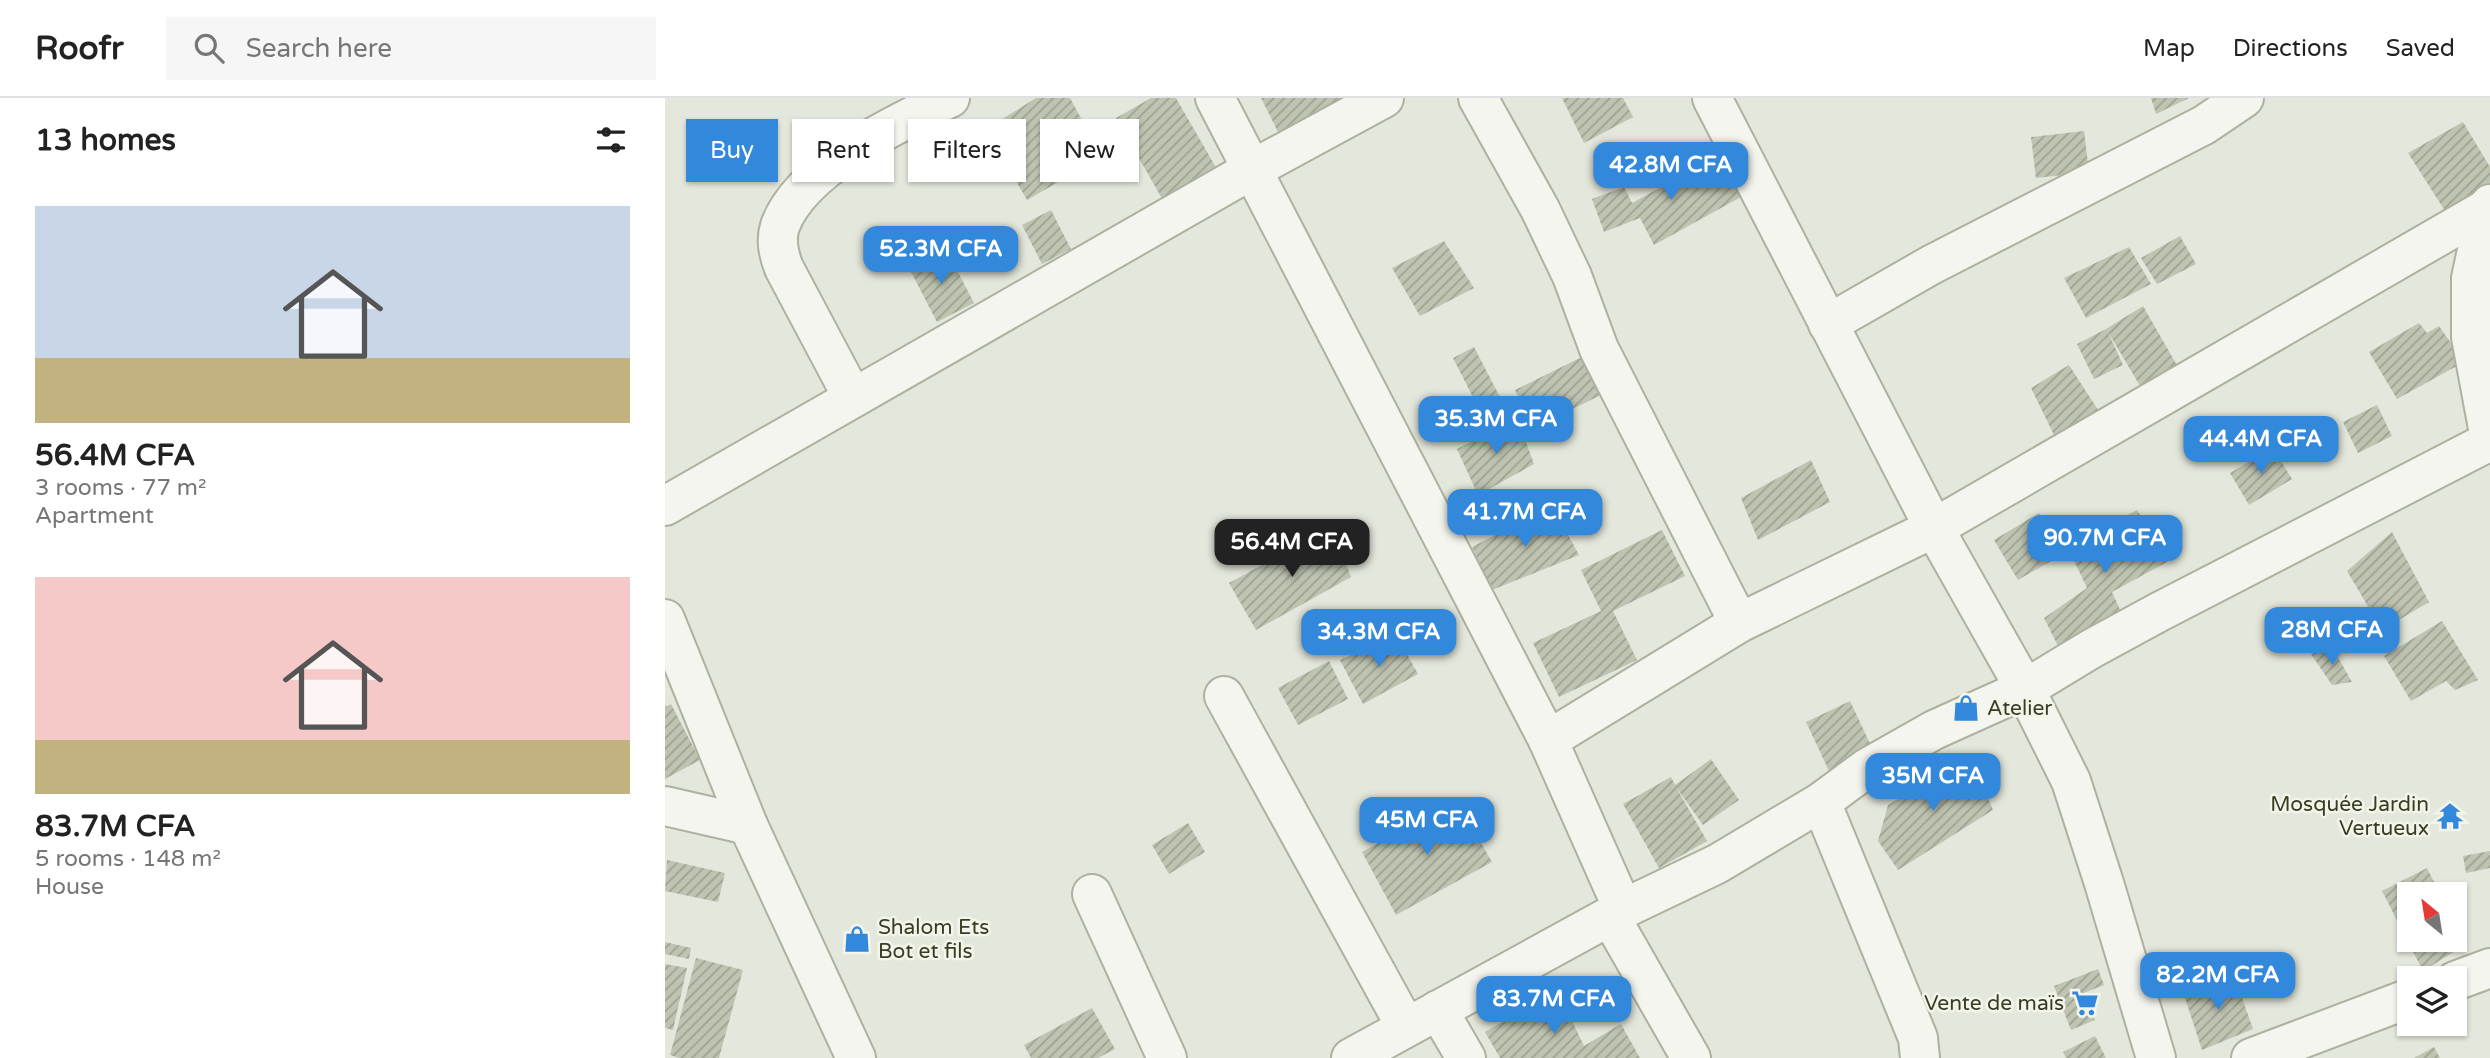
<!DOCTYPE html>
<meta charset="utf-8">
<style>
:root{--surface:#fff;--page:#f6f6f6;--text:#222;--muted:#767676;--line:#e0e0e0;--accent:#3288da}
body{margin:0;font-family:"Varela Round",sans-serif;background:var(--page);color:var(--text);height:100vh;display:flex;flex-direction:column;font-size:26px;white-space:nowrap}
*{box-sizing:border-box;margin:0}
p{font-size:23px;color:var(--muted)}
.icon{flex:none;width:38px;height:38px;fill:none;stroke:currentColor;stroke-width:2;stroke-linecap:round;stroke-linejoin:round}
.map{position:relative;flex:1;overflow:hidden}
.side{display:flex;flex-direction:column;background:var(--surface);width:665px}
.side>*{flex:none}
.banner{position:absolute;left:21px;top:21px;width:665px;height:63px;display:flex;gap:14px}
.needle{width:46px;rotate:330deg}
.buttons{position:absolute;left:1732px;top:784px;display:grid;gap:14px}
.buttons a{display:grid;place-items:center;width:70px;height:70px;border-radius:0px;background:var(--surface);box-shadow:0 2px 5px #0004;font-size:35px}
.price{position:absolute;translate:-50% -60px;padding:0 16px;border-radius:14px;background:var(--accent);color:#fff;font-size:23px;line-height:46px;filter:drop-shadow(0 2px 4px #0008)}
.price::after{content:'';position:absolute;left:50%;top:42px;width:21px;height:16px;margin-left:-10px;background:inherit;clip-path:polygon(0 0,100% 0,50% 100%)}
.price.active{background:#222;color:#fff}
ul{padding:0;list-style:none}
li{display:grid;align-content:center;gap:14px;height:371px;padding:0 35px}
li span{display:grid;place-items:center;height:217px;border-radius:0px;color:#555}
li>.icon{margin-inline-start:auto}
span .icon{width:126px;height:126px;fill:#fffc;stroke-width:1}
li b{font-size:30px}
h2{display:flex;justify-content:space-between;align-items:center;height:84px;padding:0 35px;font-size:30px}
.chip{padding:0 24px;border-radius:0px;background:var(--surface);box-shadow:0 2px 5px #0004;font-size:24px;line-height:63px}
.chip.active{background:var(--accent);color:#fff}
header{display:flex;align-items:center;gap:42px;box-sizing:border-box;height:98px;padding:0 35px;background:var(--surface);border-bottom:2px solid var(--line)}
header strong{font-size:33px}
nav{display:flex;gap:38px;margin-inline-start:auto;font-size:24px}
.search{width:490px;height:63px;background:var(--page);display:flex;align-items:center;gap:18px;box-sizing:border-box;padding:0 24px;border-radius:0px;color:var(--muted);font-size:26px}
main{display:flex;flex:1;min-height:0}
.map>svg:first-child{display:block}
.building{fill:url(#building-hatch)}
.lines{fill:none;stroke-linecap:round;stroke-linejoin:round}
.minor-casing{stroke:#adb1a0;stroke-width:42}
.minor{stroke:#f3f5ee;stroke-width:38}
.labels{text-anchor:middle;stroke-width:5;stroke-linejoin:round;paint-order:stroke}
.poi-label{font-size:21px;fill:#373e24;stroke:#f3f5ea;text-anchor:start}
</style>
<header>
<strong>Roofr</strong>
<div class="search"><svg class="icon" aria-label="search" viewBox="0 0 24 24"><circle cx="10" cy="10" r="6"/><path d="M15 15l6 6"/></svg>Search here</div>
<nav><a>Map</a><a>Directions</a><a>Saved</a></nav>
</header>
<main>
<section class="side">
<h2>13 homes<svg class="icon" aria-label="filters" viewBox="0 0 24 24"><path d="M4 7h16M4 17h16"/><circle cx="9" cy="7" r="2"/><circle cx="15" cy="17" r="2"/></svg></h2>
<ul>
<li><span style="background:linear-gradient(#c9d6e8 70%,#c2b280 0)"><svg class="icon" aria-label="home" viewBox="0 0 24 24"><path d="M3 11l9-7 9 7M6 9v11h12V9"/></svg></span><div><b>56.4M CFA</b><p>3 rooms · 77 m²</p><p>Apartment</p></div></li>
<li><span style="background:linear-gradient(#f6c9c9 75%,#c2b280 0)"><svg class="icon" aria-label="home" viewBox="0 0 24 24"><path d="M3 11l9-7 9 7M6 9v11h12V9"/></svg></span><div><b>83.7M CFA</b><p>5 rooms · 148 m²</p><p>House</p></div></li>
</ul>
</section>
<div class="map">
<svg width="1825" height="960" viewBox="0 0 1825 960">
<defs>
<pattern id="building-hatch" width="6" height="6" patternUnits="userSpaceOnUse" patternTransform="scale(1.75)"><rect width="6" height="6" fill="#bfc4b2"/><path d="M-1 1l2-2M0 6l6-6M5 7l2-2" fill="none" stroke="#9ca191"/></pattern>
</defs>
<rect width="100%" height="100%" fill="#e4e7db"/>
<g class="building">
<polygon points="371,0 405,0 437,59 362,102 321,31"/>
<polygon points="486,0 511,0 553,73 499,104 451,20"/>
<polygon points="596,0 686,0 615,38"/>
<polygon points="897,0 958,0 968,19 919,45"/>
<polygon points="1486,0 1524,0 1491,16"/>
<polygon points="1798,24 1825,69 1825,91 1782,116 1743,55"/>
<polygon points="1419,33 1424,74 1371,80 1366,39"/>
<polygon points="1053,58 1076,99 989,147 975,120 939,134 927,101 959,89 967,105"/>
<polygon points="386,112 406,151 377,166 357,127"/>
<polygon points="1515,138 1531,166 1492,186 1476,160"/>
<polygon points="779,143 809,190 755,218 727,170"/>
<polygon points="1464,149 1486,186 1421,220 1399,180"/>
<polygon points="281,151 309,205 272,224 244,170"/>
<polygon points="1478,208 1517,276 1481,298 1443,234 1458,267 1429,281 1412,246 1441,231"/>
<polygon points="1754,225 1762,235 1774,228 1799,264 1732,301 1704,254"/>
<polygon points="809,249 835,299 813,309 788,260"/>
<polygon points="921,257 940,295 869,330 850,292"/>
<polygon points="1404,267 1433,312 1391,341 1366,290"/>
<polygon points="1712,307 1727,338 1693,355 1678,324"/>
<polygon points="852,320 869,366 813,397 792,351"/>
<polygon points="1608,350 1627,381 1584,407 1565,375"/>
<polygon points="1146,362 1165,404 1093,442 1076,400"/>
<polygon points="887,408 914,457 827,492 807,449"/>
<polygon points="1472,412 1504,463 1447,494 1457,516 1394,550 1379,520 1422,490 1403,450"/>
<polygon points="1374,415 1398,456 1353,482 1329,442"/>
<polygon points="667,429 686,479 591,532 564,485"/>
<polygon points="997,432 1020,478 948,513 972,562 894,599 868,545 936,513 916,472"/>
<polygon points="1727,434 1764,504 1717,532 1682,473"/>
<polygon points="1777,523 1813,582 1790,592 1781,583 1746,603 1719,558"/>
<polygon points="731,537 753,576 698,606 675,562"/>
<polygon points="1667,549 1687,584 1667,587 1646,556"/>
<polygon points="664,563 683,601 633,627 613,590"/>
<polygon points="1185,603 1209,654 1165,675 1141,624"/>
<polygon points="6,606 35,662 0,681 0,609"/>
<polygon points="1305,658 1328,712 1233,772 1213,743 1223,707"/>
<polygon points="1046,661 1074,702 1038,727 1011,689 1042,743 994,770 958,706 1006,679 1010,687"/>
<polygon points="791,701 827,764 731,817 697,754"/>
<polygon points="523,725 540,754 504,776 487,747"/>
<polygon points="1825,753 1825,770 1801,775 1798,758"/>
<polygon points="2,762 60,775 53,804 0,793"/>
<polygon points="1762,770 1775,796 1745,796 1745,842 1790,842 1790,827 1800,847 1758,873 1717,793"/>
<polygon points="0,844 26,850 24,861 0,856"/>
<polygon points="31,860 78,872 54,960 14,960 5,957"/>
<polygon points="0,866 22,870 8,932 0,930"/>
<polygon points="1433,871 1439,887 1419,895 1430,922 1406,932 1389,888"/>
<polygon points="1568,874 1588,931 1537,952 1519,897"/>
<polygon points="892,892 919,948 956,926 975,960 835,960 820,934"/>
<polygon points="427,910 450,951 433,960 366,960 359,947"/>
<polygon points="1430,938 1441,960 1401,960 1398,954"/>
<polygon points="1769,949 1775,960 1749,960"/>
</g>
<g class="lines">
<defs>
<g id="minor">
<polyline points="550,0 883,642 958,811"/>
<polyline points="813,0 875,111 907,178 934,251 1074,525"/>
<polyline points="1047,0 1269,430 1360,591 1406,683 1439,785 1491,960"/>
<polyline points="1825,106 1821,111 1806,180 1806,239 1825,341"/>
<polyline points="1163,226 1266,167 1539,27 1579,0"/>
<path d="M188 300 119 170C114 157 110 143 115 128 136 70 232 25 285 0"/>
<polyline points="0,408 588,71 719,0"/>
<polyline points="0,521 83,727 191,960"/>
<polyline points="559,598 741,929"/>
<polyline points="883,642 1074,525 1269,430 1821,111"/>
<polyline points="1156,704 1253,940 1255,960"/>
<polyline points="0,708 83,727"/>
<polyline points="427,796 502,960"/>
<polyline points="946,820 1026,960"/>
<polyline points="1790,883 1825,870"/>
<polyline points="773,912 801,960"/>
<polyline points="686,960 958,811 1052,766 1156,704 1202,670 1269,632 1360,591 1426,551 1494,514 1825,343"/>
<polyline points="1586,960 1745,900"/>
</g>
</defs>
<use href="#minor" class="minor-casing"/>
<use href="#minor" class="minor"/>
</g>
<defs>
<symbol id="shop-bare" viewBox="-9 -9 18 18"><path d="M-5-2.5h2.3a2.7 3.5 0 0 1 5.4 0H5L5.5 6h-11ZM-1.5-2.5h3a1.5 2.3 0 0 0-3 0Z" fill="#3288da" stroke="#f3f5ea" stroke-width="2.5" paint-order="stroke"/></symbol>
<symbol id="temple-bare" viewBox="-9 -9 18 18"><path d="M0-6L5-2H3V0L6.5 2.5H4V6H1.5V3h-3V6H-4V2.5H-6.5L-3 0V-2H-5Z" fill="#3288da" stroke="#f3f5ea" stroke-width="2.5" paint-order="stroke"/></symbol>
<symbol id="supermarket-bare" viewBox="-9 -9 18 18"><path d="M-6-5.5h2.5l.6 2H6L4.5 2H-2.5L-4.4-4H-6ZM-1.5 3.2a1.3 1.3 0 1 0 .1 0ZM3 3.2a1.3 1.3 0 1 0 .1 0Z" fill="#3288da" stroke="#f3f5ea" stroke-width="2.5" paint-order="stroke"/></symbol>
</defs>
<g fill-rule="evenodd">
<use href="#shop-bare" x="1282" y="591" width="38" height="38"/>
<use href="#temple-bare" x="1766" y="699" width="38" height="38"/>
<use href="#shop-bare" x="173" y="822" width="38" height="38"/>
<use href="#supermarket-bare" x="1401" y="886" width="38" height="38"/>
</g>
<g class="labels">
<g class="poi-label">
<text x="1322" y="617">Atelier</text>
<text x="1764" y="713" text-anchor="end">Mosquée Jardin<tspan x="1764" dy="24">Vertueux</tspan></text>
<text x="213" y="836">Shalom Ets<tspan x="213" dy="24">Bot et fils</tspan></text>
<text x="1399" y="912" text-anchor="end">Vente de maïs</text>
</g>
</g>
</svg>
<div class="buttons">
<a><svg class="needle" viewBox="-14 -14 28 28"><path d="M0-13l5 13h-10z" fill="#e53935"/><path d="M0 13l5-13h-10z" fill="#767676"/></svg></a>
<a><svg class="icon" aria-label="layers" viewBox="0 0 24 24"><path d="M12 4l9 5-9 5-9-5zM3 14l9 5 9-5"/></svg></a>
</div>
<b class="price" style="left:1006px;top:104px">42.8M CFA</b>
<b class="price" style="left:276px;top:188px">52.3M CFA</b>
<b class="price" style="left:831px;top:358px">35.3M CFA</b>
<b class="price" style="left:1596px;top:378px">44.4M CFA</b>
<b class="price" style="left:860px;top:451px">41.7M CFA</b>
<b class="price" style="left:1440px;top:477px">90.7M CFA</b>
<b class="price active" style="left:627px;top:481px">56.4M CFA</b>
<b class="price" style="left:1667px;top:569px">28M CFA</b>
<b class="price" style="left:714px;top:571px">34.3M CFA</b>
<b class="price" style="left:1268px;top:715px">35M CFA</b>
<b class="price" style="left:762px;top:759px">45M CFA</b>
<b class="price" style="left:1553px;top:914px">82.2M CFA</b>
<b class="price" style="left:889px;top:938px">83.7M CFA</b>
<div class="banner">
<a class="chip active">Buy</a>
<a class="chip">Rent</a>
<a class="chip">Filters</a>
<a class="chip">New</a>
</div>
</div>
</main>
